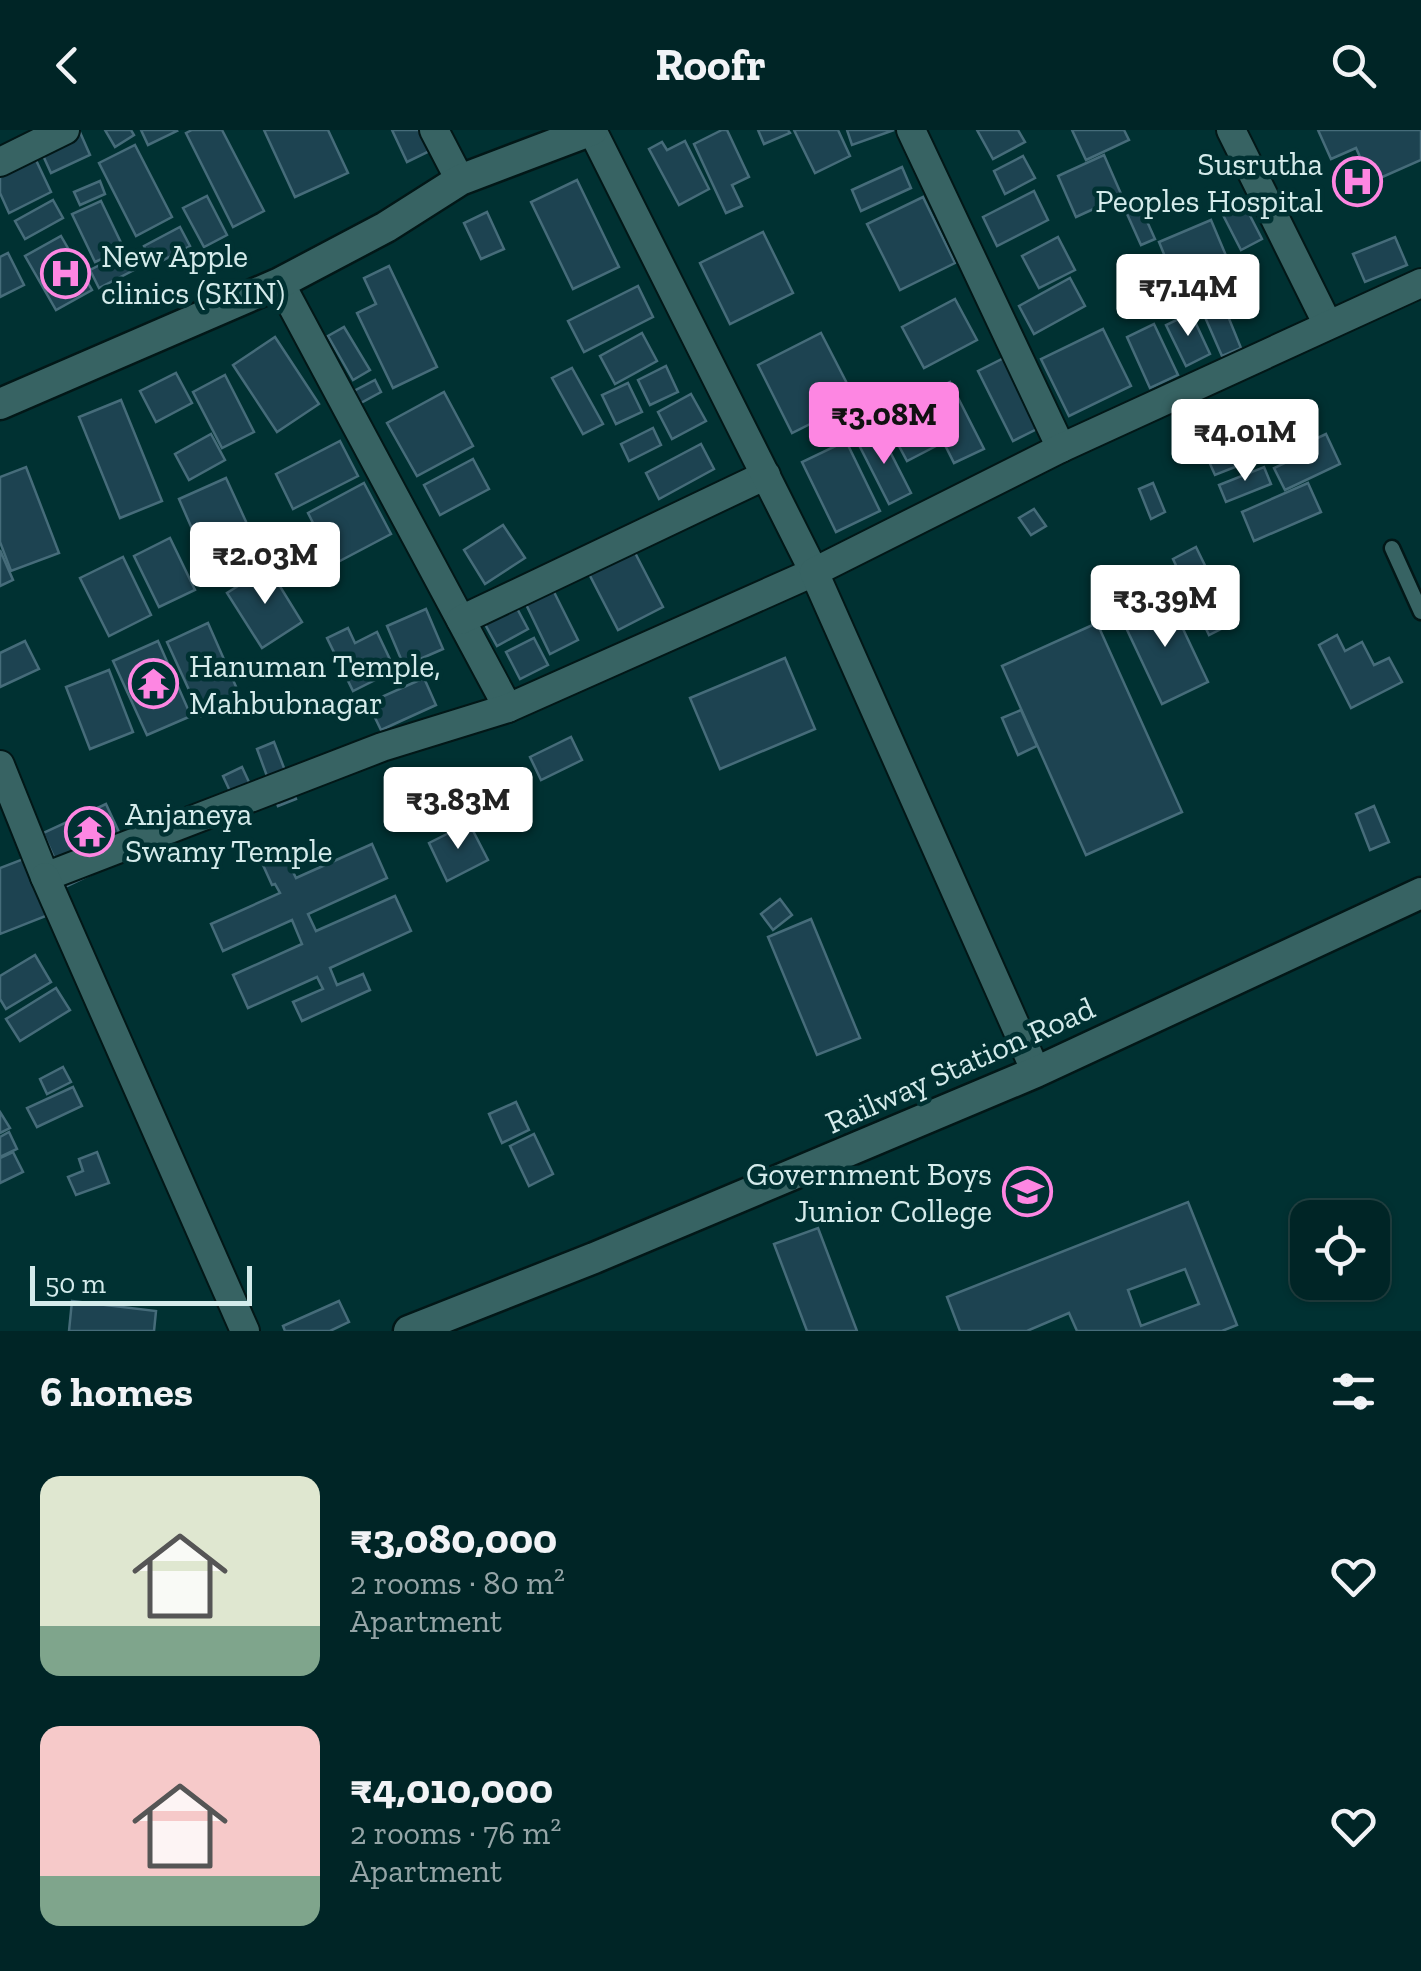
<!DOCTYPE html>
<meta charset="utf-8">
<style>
:root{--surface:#002526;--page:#0a2d2e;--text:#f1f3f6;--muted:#95a5a7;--line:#224243;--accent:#fd86e2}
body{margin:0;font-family:"Zilla Slab",serif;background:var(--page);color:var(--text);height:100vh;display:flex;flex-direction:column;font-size:38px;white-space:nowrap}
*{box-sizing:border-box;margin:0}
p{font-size:32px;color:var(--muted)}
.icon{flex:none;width:55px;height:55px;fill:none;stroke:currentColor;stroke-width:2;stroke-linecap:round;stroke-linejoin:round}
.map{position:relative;height:1201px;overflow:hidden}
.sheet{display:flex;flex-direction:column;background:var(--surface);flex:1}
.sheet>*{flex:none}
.tools{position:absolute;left:1290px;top:1070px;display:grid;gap:20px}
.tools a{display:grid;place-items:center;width:100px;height:100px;border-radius:20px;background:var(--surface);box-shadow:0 2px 8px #0004,0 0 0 2px var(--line);font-size:50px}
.scale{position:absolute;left:30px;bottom:25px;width:222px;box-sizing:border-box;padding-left:10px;border:5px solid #d4ebeb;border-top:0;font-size:28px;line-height:35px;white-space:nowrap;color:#d4ebeb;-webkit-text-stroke:8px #003132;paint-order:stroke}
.price{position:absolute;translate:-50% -85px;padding:0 22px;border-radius:10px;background:#fff;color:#222;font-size:32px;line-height:65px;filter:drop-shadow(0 2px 5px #0008)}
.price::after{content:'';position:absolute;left:50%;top:60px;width:30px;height:22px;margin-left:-15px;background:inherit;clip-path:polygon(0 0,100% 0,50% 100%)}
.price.active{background:var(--accent);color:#111}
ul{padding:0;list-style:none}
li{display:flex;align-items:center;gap:30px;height:250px;padding:0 40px}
li span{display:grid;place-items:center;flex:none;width:280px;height:200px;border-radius:20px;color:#555}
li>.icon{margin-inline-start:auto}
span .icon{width:120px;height:120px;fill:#fffc;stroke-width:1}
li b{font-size:42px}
h2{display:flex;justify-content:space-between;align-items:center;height:120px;padding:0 40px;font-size:42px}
header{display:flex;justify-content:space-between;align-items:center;height:130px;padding:0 40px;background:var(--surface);font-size:45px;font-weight:800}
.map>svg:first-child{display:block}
.building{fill:#1d4351;stroke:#466c7a;stroke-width:2.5;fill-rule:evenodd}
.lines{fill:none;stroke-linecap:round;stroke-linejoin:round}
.service-casing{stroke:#021717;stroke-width:19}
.minor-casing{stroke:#021717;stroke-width:32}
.tertiary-casing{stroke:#021717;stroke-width:35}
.service{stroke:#376363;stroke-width:14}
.minor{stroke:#376363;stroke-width:28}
.tertiary{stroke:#376363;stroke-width:30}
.labels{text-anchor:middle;stroke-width:9;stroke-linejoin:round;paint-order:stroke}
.poi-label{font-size:32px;fill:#d4ebeb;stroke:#003132;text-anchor:start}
.street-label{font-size:32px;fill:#d4ebeb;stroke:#003132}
</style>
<header><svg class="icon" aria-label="back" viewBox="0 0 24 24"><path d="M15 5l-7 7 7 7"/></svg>Roofr<svg class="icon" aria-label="search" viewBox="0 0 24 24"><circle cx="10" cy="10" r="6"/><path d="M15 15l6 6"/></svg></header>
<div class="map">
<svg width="1421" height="1201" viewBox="0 0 1421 1201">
<rect width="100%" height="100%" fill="#003132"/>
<g class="building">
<polygon points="57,0 79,0 90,25 51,43 36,10"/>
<polygon points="105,0 131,0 134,5 115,17"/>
<polygon points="141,0 176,0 177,1 148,15"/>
<polygon points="192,0 222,0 264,81 233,97 186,3"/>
<polygon points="264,0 328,0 348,43 295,67"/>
<polygon points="392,0 430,0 438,17 407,32"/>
<polygon points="722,0 727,0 749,47 732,55 742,76 726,83 694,14"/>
<polygon points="758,0 788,0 790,3 764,14"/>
<polygon points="794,0 838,0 850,26 815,43"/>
<polygon points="847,0 894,0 852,15"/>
<polygon points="977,0 1018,0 1025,12 993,29"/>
<polygon points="1072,0 1124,0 1129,10 1086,30"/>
<polygon points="1318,0 1421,0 1421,30 1371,52 1356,18 1331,29"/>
<polygon points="685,11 709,59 679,75 649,19 662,12 667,20"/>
<polygon points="135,15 172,87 136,106 99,33"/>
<polygon points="1104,25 1122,66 1076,87 1058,46"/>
<polygon points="1023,26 1035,48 1005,64 994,41"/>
<polygon points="35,28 51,62 9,83 0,63 0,45"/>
<polygon points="902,37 911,58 861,81 852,60"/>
<polygon points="577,50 619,137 573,159 531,72"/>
<polygon points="100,51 105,64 80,75 74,62"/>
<polygon points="1034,61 1048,90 997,116 983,87"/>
<polygon points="207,66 227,105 204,117 183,78"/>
<polygon points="923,67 955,133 900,160 867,94"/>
<polygon points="1137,69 1155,109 1141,115 1123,75"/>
<polygon points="53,70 63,88 25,109 15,91"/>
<polygon points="101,71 124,119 95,132 72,84"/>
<polygon points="1244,74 1262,109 1241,120 1223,85"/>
<polygon points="487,82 504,119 481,129 464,93"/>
<polygon points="1211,90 1227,128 1175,151 1159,112"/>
<polygon points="180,97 190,116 154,135 144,116"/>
<polygon points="763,102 793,163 730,194 700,133"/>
<polygon points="61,106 92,160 56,180 25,126"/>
<polygon points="1058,107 1075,140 1039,158 1022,126"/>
<polygon points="1395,107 1407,135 1365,152 1353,124"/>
<polygon points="125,122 134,140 99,158 90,140"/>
<polygon points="8,123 24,155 0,167 0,127"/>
<polygon points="389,136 437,237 393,258 357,183 376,174 364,148"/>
<polygon points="1070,148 1085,176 1034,204 1019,176"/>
<polygon points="638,156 653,187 584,222 568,191"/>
<polygon points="955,169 977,210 924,238 902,197"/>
<polygon points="1221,169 1241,218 1222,226 1201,178"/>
<polygon points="1191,183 1210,224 1186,236 1166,195"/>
<polygon points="1154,194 1178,245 1150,258 1127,207"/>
<polygon points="344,197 370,240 353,250 328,206"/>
<polygon points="1103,199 1131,256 1069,286 1041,229"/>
<polygon points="642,203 657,231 615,254 600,226"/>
<polygon points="821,203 856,271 792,303 758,235"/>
<polygon points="275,207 319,274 277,302 233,235"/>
<polygon points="1004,228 1039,298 1013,311 978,241"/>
<polygon points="666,236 678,262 650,275 638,250"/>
<polygon points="572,238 603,294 583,304 552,248"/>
<polygon points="176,243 192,273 156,292 140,261"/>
<polygon points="225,245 254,302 222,318 193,262"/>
<polygon points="375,250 381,262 357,275 350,263"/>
<polygon points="950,252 984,319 954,333 921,267"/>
<polygon points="628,253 642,282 616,294 602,265"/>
<polygon points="444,262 473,316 417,346 387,293"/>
<polygon points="691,264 706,291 672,309 658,282"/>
<polygon points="121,270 162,371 120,388 79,287"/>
<polygon points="913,271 936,316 907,331 883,286"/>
<polygon points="1288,284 1301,310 1269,326 1256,300"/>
<polygon points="653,298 661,315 629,331 621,314"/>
<polygon points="879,300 911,363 889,374 857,311"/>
<polygon points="1250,303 1261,329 1249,334 1237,309"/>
<polygon points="211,304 225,330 189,350 175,324"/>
<polygon points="1326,304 1340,334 1285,360 1274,338 1287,332 1283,324"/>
<polygon points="340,311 358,346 293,379 276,344"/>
<polygon points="846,311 880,381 836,402 802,332"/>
<polygon points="701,314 714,339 659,369 646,343"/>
<polygon points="1231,314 1240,335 1215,345 1206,325"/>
<polygon points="473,329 489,359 440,385 424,355"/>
<polygon points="26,337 59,423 11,441 0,412 0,347"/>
<polygon points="1264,337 1271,354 1226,372 1219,355"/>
<polygon points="226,348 248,396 200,417 179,369"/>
<polygon points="364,353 391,404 334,434 308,383"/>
<polygon points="1153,353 1165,382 1151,389 1139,359"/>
<polygon points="1308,353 1321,382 1254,411 1242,382"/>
<polygon points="1034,379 1046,396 1031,405 1019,388"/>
<polygon points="503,395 525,428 485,454 464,420"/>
<polygon points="256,406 266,426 214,453 204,433"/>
<polygon points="170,408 195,460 159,477 134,426"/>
<polygon points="631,415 663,477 618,500 586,438"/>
<polygon points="1196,417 1233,493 1209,505 1173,429"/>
<polygon points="0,420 13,450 0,456"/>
<polygon points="123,427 151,485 109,506 80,448"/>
<polygon points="268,437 302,492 262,518 227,463"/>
<polygon points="550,454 578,510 550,524 523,468"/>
<polygon points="1167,465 1208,552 1162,574 1121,487"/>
<polygon points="512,469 528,499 497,516 481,487"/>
<polygon points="426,479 443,519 404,536 387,496"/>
<polygon points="208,493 241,568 201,586 167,512"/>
<polygon points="1097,493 1182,682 1086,725 1002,536"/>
<polygon points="348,498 355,513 377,502 395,540 353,561 327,508"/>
<polygon points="1337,505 1345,521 1362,512 1374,535 1389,528 1402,552 1351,578 1319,515"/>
<polygon points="534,508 548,535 520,549 506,522"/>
<polygon points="25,511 39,539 0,557 0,523"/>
<polygon points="158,511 191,586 147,605 113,531"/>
<polygon points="785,528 815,599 720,639 690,568"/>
<polygon points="109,540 133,602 90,619 66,557"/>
<polygon points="424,548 436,575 381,600 368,573"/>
<polygon points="1021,580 1037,616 1018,625 1002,588"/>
<polygon points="571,607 582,630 541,650 530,627"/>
<polygon points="274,612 296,669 278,676 257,619"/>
<polygon points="242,637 261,678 242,687 223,646"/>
<polygon points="106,674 130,726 67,756 43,703"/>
<polygon points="1374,676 1389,712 1370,720 1356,684"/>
<polygon points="469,693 488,730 447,751 429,713"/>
<polygon points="372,714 387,748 308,784 316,801 395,766 411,801 330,838 337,855 363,844 370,860 302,891 293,872 323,859 317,847 248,878 233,845 302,814 292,790 223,821 211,794 280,763 275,754 272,755 263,735 285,725 296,748"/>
<polygon points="44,721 66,778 0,804 0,738"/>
<polygon points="780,769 792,785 773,800 761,784"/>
<polygon points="811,789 860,908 817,925 768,807"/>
<polygon points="35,825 51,852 6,879 0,869 0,846"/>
<polygon points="56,858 70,880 20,911 6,889"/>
<polygon points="63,937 71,952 47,964 40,949"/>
<polygon points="73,957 82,976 37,997 27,978"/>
<polygon points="516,972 529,1000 502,1013 489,984"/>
<polygon points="0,982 10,998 0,1003"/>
<polygon points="9,1002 17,1019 0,1027 0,1007"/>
<polygon points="534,1004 553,1044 529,1056 510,1016"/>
<polygon points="13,1022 23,1042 0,1053 0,1028"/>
<polygon points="97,1022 109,1053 76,1065 68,1047 83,1041 79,1029"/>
<path d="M1188 1072 1237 1195 1222 1201H1077L1069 1183 1027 1201H960L947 1167ZM1185 1139 1199 1174 1141 1196 1128 1160Z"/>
<polygon points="818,1098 857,1201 807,1201 774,1114"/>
<polygon points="72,1171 156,1181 154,1201 69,1201"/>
<polygon points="339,1171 349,1192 330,1201 285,1201 283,1196"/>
</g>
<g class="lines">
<defs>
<polyline id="service" points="1392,418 1421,482"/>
<g id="minor">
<polyline points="434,0 460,50"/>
<polyline points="911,0 1061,318"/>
<polyline points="1231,0 1328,195"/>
<polyline points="0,32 65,0"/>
<polyline points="280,153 508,578"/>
<polyline points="461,490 766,345"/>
<polyline points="0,635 45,747 382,617 508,578 814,442 592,0"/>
<polyline points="45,747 245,1201"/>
<polyline points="1036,942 814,442 1061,318 1421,153"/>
</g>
<g id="tertiary">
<polyline points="0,274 280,153 386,97 460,50 592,0"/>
<polyline points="409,1201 594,1128 1036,942 1421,763"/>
</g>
</defs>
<use href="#service" class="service-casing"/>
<use href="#minor" class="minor-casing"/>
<use href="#tertiary" class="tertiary-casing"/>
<use href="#service" class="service"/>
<use href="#minor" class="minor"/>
<use href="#tertiary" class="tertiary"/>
</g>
<defs>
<symbol id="hospital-ring" viewBox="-11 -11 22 22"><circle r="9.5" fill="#003132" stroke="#fd86e2" stroke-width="1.5"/><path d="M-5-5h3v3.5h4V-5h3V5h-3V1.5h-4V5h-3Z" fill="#fd86e2"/></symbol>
<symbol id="temple-ring" viewBox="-11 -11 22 22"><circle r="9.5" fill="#003132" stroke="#fd86e2" stroke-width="1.5"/><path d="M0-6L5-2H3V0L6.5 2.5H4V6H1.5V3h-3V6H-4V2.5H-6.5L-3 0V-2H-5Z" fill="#fd86e2"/></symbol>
<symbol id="university-ring" viewBox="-11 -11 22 22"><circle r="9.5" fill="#003132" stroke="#fd86e2" stroke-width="1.5"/><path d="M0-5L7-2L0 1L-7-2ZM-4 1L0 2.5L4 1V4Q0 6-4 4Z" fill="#fd86e2"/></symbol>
</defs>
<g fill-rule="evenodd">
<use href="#hospital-ring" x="1330" y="24" width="55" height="55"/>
<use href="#hospital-ring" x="38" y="116" width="55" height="55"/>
<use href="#temple-ring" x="126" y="526" width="55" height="55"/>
<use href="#temple-ring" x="62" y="674" width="55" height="55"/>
<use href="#university-ring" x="1000" y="1034" width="55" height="55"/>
</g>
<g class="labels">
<g class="poi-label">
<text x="1323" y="45" text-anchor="end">Susrutha<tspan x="1323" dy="37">Peoples Hospital</tspan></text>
<text x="101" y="137">New Apple<tspan x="101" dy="37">clinics (SKIN)</tspan></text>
<text x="189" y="547">Hanuman Temple,<tspan x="189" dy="37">Mahbubnagar</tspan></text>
<text x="125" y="695">Anjaneya<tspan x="125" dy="37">Swamy Temple</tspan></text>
<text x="992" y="1055" text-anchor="end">Government Boys<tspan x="992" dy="37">Junior College</tspan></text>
</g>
<g class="street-label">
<text transform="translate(960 935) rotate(-24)" y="11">Railway Station Road</text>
</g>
</g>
</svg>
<div class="tools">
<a><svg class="icon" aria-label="locate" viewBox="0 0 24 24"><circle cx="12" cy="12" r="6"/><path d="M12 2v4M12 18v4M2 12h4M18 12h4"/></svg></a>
</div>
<div class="scale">50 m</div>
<b class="price" style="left:1188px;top:209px">₹7.14M</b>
<b class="price active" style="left:884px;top:337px">₹3.08M</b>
<b class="price" style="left:1245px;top:354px">₹4.01M</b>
<b class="price" style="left:265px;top:477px">₹2.03M</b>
<b class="price" style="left:1165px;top:520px">₹3.39M</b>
<b class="price" style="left:458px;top:722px">₹3.83M</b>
</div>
<section class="sheet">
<h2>6 homes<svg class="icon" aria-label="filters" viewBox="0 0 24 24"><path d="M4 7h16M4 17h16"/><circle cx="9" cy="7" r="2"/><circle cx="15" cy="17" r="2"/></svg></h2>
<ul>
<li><span style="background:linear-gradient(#dfe7d0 75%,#7fa58c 0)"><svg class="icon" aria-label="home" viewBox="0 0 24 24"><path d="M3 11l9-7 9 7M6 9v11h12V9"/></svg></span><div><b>₹3,080,000</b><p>2 rooms · 80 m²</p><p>Apartment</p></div><svg class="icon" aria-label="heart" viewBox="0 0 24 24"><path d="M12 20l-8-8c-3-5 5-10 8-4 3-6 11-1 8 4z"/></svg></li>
<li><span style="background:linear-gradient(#f6c9c9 75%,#7fa58c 0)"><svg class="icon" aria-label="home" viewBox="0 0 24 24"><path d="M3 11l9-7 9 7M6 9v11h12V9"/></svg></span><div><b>₹4,010,000</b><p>2 rooms · 76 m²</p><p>Apartment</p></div><svg class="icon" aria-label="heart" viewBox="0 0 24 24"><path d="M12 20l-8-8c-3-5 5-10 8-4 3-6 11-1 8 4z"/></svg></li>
</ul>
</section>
